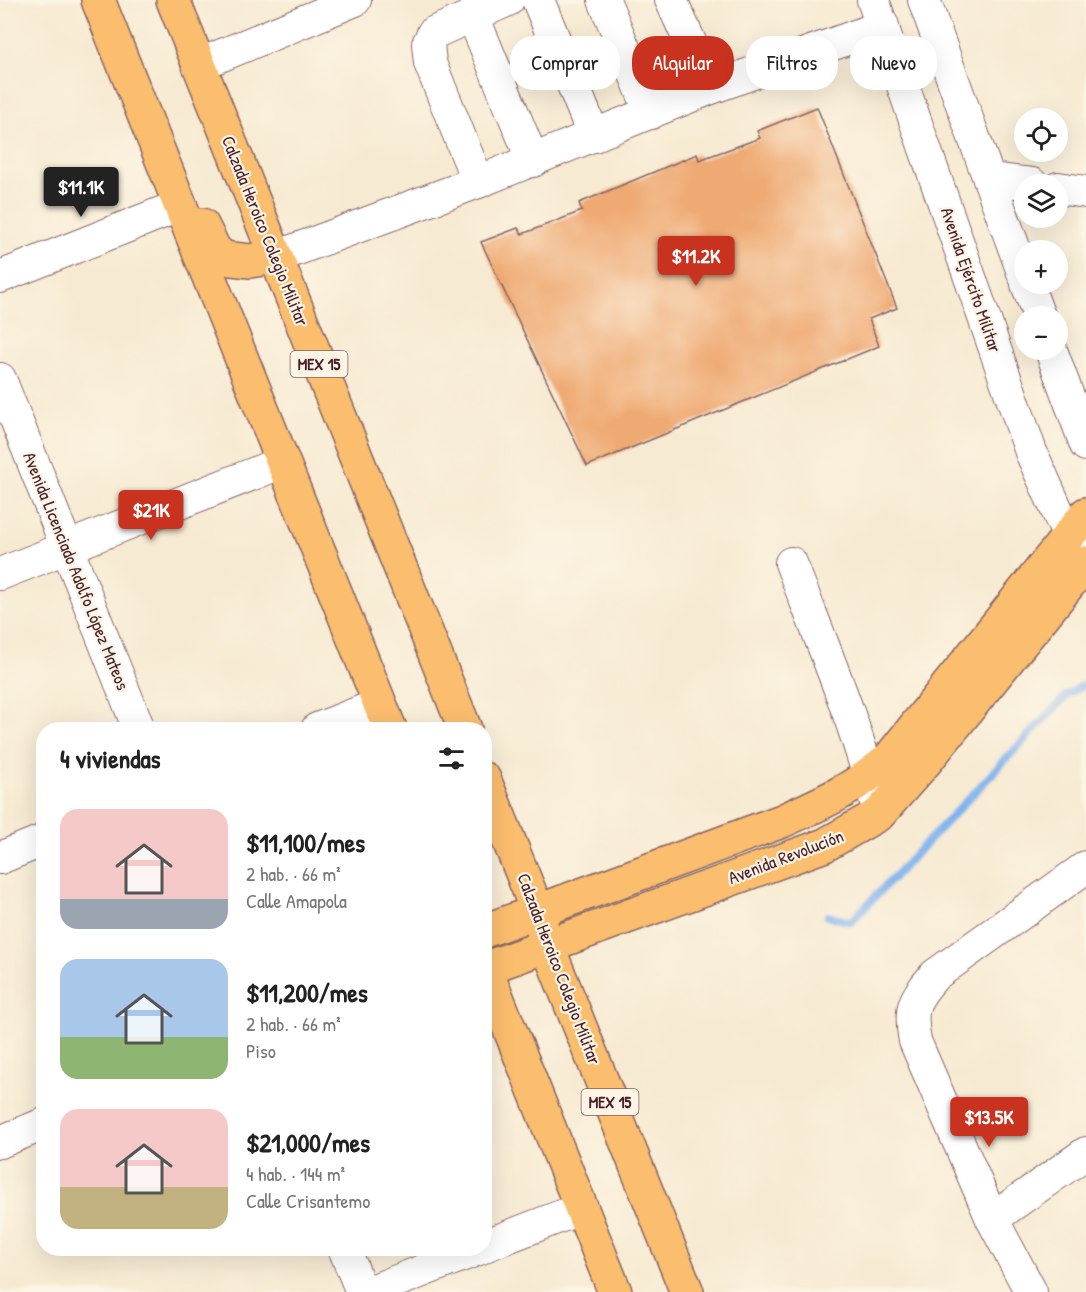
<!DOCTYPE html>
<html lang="es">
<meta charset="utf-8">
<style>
:root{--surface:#fff;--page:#f6f6f6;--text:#222;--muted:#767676;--accent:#c8321e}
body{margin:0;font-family:"Patrick Hand",sans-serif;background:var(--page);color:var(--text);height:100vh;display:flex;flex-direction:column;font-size:22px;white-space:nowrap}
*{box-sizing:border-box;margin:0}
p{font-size:20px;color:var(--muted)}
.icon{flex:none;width:33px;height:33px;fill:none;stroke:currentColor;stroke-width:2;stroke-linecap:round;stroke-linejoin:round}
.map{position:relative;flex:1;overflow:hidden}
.drawer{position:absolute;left:36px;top:722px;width:456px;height:534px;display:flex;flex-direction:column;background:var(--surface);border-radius:24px;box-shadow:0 6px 24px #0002}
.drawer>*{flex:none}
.hud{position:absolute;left:510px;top:36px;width:486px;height:54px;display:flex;gap:12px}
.buttons{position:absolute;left:1014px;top:108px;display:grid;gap:12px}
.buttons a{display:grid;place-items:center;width:54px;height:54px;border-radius:50%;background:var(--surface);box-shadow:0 6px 24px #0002;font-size:30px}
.price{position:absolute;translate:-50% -51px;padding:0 14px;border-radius:6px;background:var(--accent);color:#fff;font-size:20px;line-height:39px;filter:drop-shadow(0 2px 3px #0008)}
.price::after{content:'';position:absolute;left:50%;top:36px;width:18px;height:14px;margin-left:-9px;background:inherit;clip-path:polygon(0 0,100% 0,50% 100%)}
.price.current{background:#222;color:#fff}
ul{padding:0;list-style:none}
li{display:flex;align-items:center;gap:18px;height:150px;padding:0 24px}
li span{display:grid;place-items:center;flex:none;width:168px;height:120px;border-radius:18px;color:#555}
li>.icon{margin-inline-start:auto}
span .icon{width:72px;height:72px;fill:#fffc;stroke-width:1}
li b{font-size:26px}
h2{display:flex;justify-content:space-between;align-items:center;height:72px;padding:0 24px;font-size:26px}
.pill{padding:0 21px;border-radius:24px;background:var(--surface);box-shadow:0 6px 24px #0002;font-size:21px;line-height:54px}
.pill.current{background:var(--accent);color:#fff}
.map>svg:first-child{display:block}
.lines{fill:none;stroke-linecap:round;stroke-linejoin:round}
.stream{stroke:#80b3ed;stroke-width:8}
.building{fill:#efaa73}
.minor-casing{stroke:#876665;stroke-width:34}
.major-casing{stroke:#876665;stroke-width:36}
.minor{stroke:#fff;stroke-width:32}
.major{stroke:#fbbd6e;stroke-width:33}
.labels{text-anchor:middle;stroke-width:4.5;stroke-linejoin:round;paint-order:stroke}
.shield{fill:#fcf5e5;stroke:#7f5f63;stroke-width:1.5}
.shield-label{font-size:16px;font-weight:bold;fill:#4a1f2b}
.street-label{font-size:18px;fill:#4a1f2b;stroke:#fcf5e5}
</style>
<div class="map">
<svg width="1086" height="1292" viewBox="0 0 1086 1292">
<rect width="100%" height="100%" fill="#fcf5e5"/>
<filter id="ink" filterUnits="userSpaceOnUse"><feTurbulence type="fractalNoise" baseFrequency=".0167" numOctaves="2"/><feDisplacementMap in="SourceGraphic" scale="12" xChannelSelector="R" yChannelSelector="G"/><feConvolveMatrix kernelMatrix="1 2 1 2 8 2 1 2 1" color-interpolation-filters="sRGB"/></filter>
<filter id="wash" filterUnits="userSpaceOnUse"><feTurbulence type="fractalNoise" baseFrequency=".008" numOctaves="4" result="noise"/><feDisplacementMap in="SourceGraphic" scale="24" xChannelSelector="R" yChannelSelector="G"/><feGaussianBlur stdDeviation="1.35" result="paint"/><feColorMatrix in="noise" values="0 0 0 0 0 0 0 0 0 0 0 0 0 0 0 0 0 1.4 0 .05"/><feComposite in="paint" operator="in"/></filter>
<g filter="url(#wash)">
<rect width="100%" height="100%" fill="#f7ead2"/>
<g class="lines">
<polyline class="stream" points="828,916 851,922 1068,694 1086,684"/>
</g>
<g id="blocks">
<polygon class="building" points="817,107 897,308 869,319 879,346 587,466 481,242 518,228 522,234 582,211 579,203 697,154 699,160 760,138 757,131"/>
</g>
</g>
<g filter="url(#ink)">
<use href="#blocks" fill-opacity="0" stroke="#876665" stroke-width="1.5"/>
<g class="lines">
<defs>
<g id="minor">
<polyline points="538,0 594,136"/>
<polyline points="604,0 651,113"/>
<polyline points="671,0 711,88"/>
<polyline points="873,0 1031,452 1069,537 1086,551"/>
<polyline points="924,0 1024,275"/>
<polyline points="472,14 533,161"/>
<polyline points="198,65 355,0"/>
<polyline points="989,179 1032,184"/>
<polyline points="478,182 430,63 428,44 433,33 508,0"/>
<polyline points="1058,188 1086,192"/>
<polyline points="276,257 478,182 711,88 883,26"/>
<polyline points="0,277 181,205"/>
<polyline points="1027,284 1039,316"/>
<polyline points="1051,350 1086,445"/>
<polyline points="0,379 139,729"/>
<path d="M791 563C823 646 858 728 879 814"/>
<polyline points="0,574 283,462"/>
<polyline points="317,729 380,704"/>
<polyline points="0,858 44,840"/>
<polyline points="0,1142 44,1124"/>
<polyline points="992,1219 1086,1153"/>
<polyline points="484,1246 582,1208"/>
<polyline points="344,1248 362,1292"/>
<polyline points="369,1292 481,1248"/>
<path d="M1031 1292 992 1219 915 1041C909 1008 913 1000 935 975L1086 867"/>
</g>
<g id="major">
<polyline points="98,0 390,729"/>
<polyline points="173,0 465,729"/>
<polyline points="202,225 214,249 223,258 250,261 276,257"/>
<polyline points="484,779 537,910 547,945 687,1292"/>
<path d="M484 931 782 821C820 804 856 788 888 760L1086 514"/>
<polyline points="484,965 615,1292"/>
<polyline points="486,968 825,845 879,814 926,761 1086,563"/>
</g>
</defs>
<use href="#minor" class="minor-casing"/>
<use href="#major" class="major-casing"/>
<use href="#minor" class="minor"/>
<use href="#major" class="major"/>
</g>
</g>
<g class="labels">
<g class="shield">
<rect x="290.5" y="351" width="57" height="26" rx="4.5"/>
<rect x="581.5" y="1089" width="57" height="26" rx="4.5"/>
</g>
<g class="shield-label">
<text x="319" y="370">MEX 15</text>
<text x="610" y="1108">MEX 15</text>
</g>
<g class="street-label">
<text transform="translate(265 231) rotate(68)" y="6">Calzada Heroico Colegio Militar</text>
<text transform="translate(971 280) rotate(71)" y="6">Avenida Ejército Militar</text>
<text transform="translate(76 571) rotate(68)" y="6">Avenida Licenciado Adolfo López Mateos</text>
<text transform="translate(786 857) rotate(-21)" y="6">Avenida Revolución</text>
<text transform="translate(559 969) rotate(69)" y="6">Calzada Heroico Colegio Militar</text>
</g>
</g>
</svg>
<div class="buttons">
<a><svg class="icon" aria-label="locate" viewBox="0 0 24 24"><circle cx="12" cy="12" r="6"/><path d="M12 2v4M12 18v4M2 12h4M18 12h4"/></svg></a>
<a><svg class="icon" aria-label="layers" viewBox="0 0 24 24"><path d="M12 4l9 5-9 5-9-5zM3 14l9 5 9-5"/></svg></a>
<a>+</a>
<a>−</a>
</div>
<b class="price current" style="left:81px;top:218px">$11.1K</b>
<b class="price" style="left:696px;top:287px">$11.2K</b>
<b class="price" style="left:151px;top:541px">$21K</b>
<b class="price" style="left:989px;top:1148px">$13.5K</b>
<div class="hud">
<a class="pill">Comprar</a>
<a class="pill current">Alquilar</a>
<a class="pill">Filtros</a>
<a class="pill">Nuevo</a>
</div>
<section class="drawer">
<h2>4 viviendas<svg class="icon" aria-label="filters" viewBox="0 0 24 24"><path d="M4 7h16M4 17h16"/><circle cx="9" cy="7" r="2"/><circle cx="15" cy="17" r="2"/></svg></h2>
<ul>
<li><span style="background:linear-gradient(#f6c9c9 75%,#9aa5b1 0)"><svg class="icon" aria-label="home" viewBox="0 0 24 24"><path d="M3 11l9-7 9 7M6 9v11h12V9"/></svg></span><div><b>$11,100/mes</b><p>2 hab. · 66 m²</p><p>Calle Amapola</p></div></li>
<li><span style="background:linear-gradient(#a9c7e8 65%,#8fb573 0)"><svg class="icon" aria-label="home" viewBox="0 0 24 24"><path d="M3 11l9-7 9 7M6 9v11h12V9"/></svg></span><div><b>$11,200/mes</b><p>2 hab. · 66 m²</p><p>Piso</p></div></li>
<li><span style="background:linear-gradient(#f6c9c9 65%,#c2b280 0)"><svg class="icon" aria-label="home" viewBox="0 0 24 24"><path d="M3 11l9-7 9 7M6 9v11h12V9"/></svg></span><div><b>$21,000/mes</b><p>4 hab. · 144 m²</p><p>Calle Crisantemo</p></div></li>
</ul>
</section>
</div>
